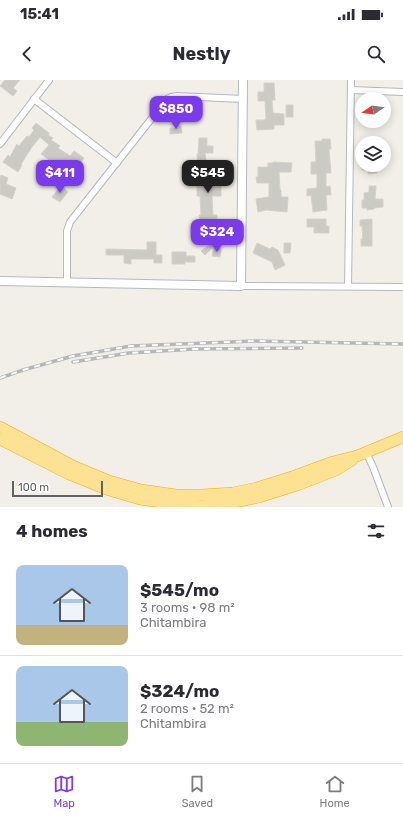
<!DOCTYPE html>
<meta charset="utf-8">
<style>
:root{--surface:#fff;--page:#f7f7f7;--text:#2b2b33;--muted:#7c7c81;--line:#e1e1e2;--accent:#7c3aed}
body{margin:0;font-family:Rubik,sans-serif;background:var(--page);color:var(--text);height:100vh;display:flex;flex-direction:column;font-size:15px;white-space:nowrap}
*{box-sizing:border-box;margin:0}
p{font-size:13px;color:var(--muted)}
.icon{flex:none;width:22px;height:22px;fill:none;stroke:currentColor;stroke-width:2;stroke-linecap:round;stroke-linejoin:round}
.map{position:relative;height:427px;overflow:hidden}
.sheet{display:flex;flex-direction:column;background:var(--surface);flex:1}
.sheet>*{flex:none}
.needle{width:26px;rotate:257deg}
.controls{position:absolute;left:355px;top:12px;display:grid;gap:8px}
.controls a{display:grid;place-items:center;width:36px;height:36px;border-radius:50%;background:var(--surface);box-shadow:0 2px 10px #0003;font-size:20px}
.scale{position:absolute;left:12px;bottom:10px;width:91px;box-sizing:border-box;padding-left:4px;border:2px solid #5f6368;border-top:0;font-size:11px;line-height:14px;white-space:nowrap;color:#5f6368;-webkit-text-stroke:3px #fff;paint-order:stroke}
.price{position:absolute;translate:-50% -34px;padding:0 9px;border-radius:8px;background:var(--accent);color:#fff;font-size:13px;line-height:26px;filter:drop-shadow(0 1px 2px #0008)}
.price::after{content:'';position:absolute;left:50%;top:24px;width:12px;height:9px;margin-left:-6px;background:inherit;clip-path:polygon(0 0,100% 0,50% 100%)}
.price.active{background:#222;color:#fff}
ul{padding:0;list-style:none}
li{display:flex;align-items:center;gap:12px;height:100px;padding:0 16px}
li+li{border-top:1px solid var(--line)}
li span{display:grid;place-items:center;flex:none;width:112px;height:80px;border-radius:8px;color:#555}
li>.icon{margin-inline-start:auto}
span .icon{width:48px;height:48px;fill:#fffc;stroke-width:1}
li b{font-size:17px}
h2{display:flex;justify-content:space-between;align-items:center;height:48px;padding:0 16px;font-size:17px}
.status{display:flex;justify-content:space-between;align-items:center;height:28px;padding:0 20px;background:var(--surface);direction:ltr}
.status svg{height:11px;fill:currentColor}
header{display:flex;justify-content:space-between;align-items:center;height:52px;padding:0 16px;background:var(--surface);font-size:18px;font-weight:700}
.tab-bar{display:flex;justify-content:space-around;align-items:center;height:56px;border-top:1px solid var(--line);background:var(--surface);font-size:11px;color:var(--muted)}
.tab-bar a{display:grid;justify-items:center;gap:2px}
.tab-bar .active{color:var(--accent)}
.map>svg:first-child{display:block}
.building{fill:#cccac5;stroke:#d6d1c6}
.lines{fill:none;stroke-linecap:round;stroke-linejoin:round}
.street-casing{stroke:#b5b8bc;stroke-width:8}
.secondary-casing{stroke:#b6babf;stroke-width:10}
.highway-casing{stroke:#f9ab00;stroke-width:12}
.street{stroke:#fff;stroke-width:6}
.secondary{stroke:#fff;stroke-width:8}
.highway{stroke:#fde293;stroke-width:11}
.rail-casing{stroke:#b6b7b8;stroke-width:3.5}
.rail{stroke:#fff;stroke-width:2;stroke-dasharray:6;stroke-linecap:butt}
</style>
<div class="status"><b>15:41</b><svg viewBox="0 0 49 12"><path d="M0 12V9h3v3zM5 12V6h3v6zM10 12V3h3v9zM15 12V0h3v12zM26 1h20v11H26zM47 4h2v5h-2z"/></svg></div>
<header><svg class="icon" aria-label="back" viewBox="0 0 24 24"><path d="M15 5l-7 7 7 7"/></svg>Nestly<svg class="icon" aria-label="search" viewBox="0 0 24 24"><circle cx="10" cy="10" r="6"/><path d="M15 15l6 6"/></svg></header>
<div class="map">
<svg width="403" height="427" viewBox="0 0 403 427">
<rect width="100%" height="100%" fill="#f1efe8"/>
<g class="building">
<polygon points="5,0 20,0 13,8 17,11 13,16 0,6"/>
<polygon points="264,3 274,3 275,20 272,20 273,33 284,34 284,45 274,45 274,49 257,50 256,40 265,40 265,39 266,39 265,21 258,21 258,12 264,12"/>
<rect x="286" y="25" width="7" height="12"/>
<polygon points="36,43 49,53 48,55 53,58 51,60 60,66 58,68 70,76 74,71 84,78 81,82 83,84 74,96 58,83 56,85 41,74 49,65 40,57 32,67 21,84 22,85 18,92 3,82 8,75 10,77 17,64 19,66 27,56 29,57 34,50 32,48"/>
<polygon points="175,46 181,46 182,53 170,54 170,48 176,48"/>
<polygon points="199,58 207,58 207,66 213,66 213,73 205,73 207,87 198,86 197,74 198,74"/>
<polygon points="322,59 330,59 331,69 329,69 331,93 326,93 326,107 330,106 331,115 326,115 327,130 313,132 311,115 307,116 307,109 317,108 317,94 311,94 311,82 316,82 315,61 322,61"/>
<polygon points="273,82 292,83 291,92 279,92 280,110 281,110 281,117 288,117 287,132 266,130 258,132 256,119 269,117 269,103 257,103 256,97 258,97 258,87 268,87 268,83 273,83"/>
<polygon points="362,85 378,85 379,89 377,89 377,93 368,94 368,90 362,90"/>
<polygon points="207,88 207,90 213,90 213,92 219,92 219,95 221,95 221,116 212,116 213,135 217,135 217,140 210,141 210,149 202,149 202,141 200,141 199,135 201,135 200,116 197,116 197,104 196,92 198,92 198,89"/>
<polygon points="1,95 8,98 6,104 16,108 12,119 0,114 0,98"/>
<polygon points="61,106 68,112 60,122 52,117"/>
<polygon points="369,106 376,106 375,119 383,119 383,127 374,128 374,129 367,130 367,128 362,128 362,120 364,120 364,113 369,112"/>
<polygon points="307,139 326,139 326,146 329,146 329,153 314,153 314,147 307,147"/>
<polygon points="372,139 372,166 361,166 361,159 363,159 362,146 360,146 360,140"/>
<polygon points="210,156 218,156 218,160 219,160 220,161 205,175 201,171 209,165"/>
<polygon points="147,162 156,162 156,175 162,175 162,183 154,183 154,179 131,179 131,184 124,183 124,175 106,175 106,169 147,170"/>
<polygon points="257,163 270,169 272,167 278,170 285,185 275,190 272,182 253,173"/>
<polygon points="284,163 291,163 290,173 284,173"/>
<polygon points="214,168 221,169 220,177 212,176"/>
<polygon points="172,172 186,172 186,176 195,176 195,182 185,182 185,184 172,184"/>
</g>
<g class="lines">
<defs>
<g id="street">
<polyline points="351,10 403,12"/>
<polyline points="34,19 117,83"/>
<polyline points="0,64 49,0"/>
<polyline points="67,202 67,151 70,142 167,19 171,17 177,16 243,19"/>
<polyline points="241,206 403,207"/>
<polyline points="348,206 351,0"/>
<polyline points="366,372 373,387 388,427"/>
</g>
<polyline id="secondary" points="0,201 241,206 243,0"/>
<g id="highway">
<polyline points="0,347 73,386 109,401 141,410 176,415 202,415 233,413 257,408 295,396 333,382 357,376 403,357"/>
<polyline points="0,359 69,394 106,409 140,419 176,424 202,426 235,422 259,417 297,405 336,390 352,380"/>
</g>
</defs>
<use href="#street" class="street-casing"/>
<use href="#secondary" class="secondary-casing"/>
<use href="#highway" class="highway-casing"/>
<use href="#street" class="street"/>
<use href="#secondary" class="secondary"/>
<use href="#highway" class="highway"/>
<defs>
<g id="rail">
<polyline points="73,282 129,273 195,269 302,268"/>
<polyline points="0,298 23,290 73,276 131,266 255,261 403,264"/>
</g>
</defs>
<use href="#rail" class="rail-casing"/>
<use href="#rail" class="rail"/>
</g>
</svg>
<div class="controls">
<a><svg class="needle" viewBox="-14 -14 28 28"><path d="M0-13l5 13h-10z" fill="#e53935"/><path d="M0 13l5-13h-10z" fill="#7c7c81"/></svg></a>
<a><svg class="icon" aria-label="layers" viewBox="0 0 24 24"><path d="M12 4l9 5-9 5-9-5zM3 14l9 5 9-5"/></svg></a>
</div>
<div class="scale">100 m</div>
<b class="price" style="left:176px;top:50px">$850</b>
<b class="price" style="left:60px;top:114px">$411</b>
<b class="price active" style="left:208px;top:114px">$545</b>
<b class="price" style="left:217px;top:173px">$324</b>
</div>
<section class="sheet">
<h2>4 homes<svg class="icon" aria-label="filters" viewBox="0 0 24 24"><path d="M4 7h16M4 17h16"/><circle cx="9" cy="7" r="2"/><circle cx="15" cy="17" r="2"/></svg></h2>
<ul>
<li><span style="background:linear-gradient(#a9c7e8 75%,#c2b280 0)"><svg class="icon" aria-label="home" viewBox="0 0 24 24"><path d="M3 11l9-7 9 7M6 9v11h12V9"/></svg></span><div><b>$545/mo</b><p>3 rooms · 98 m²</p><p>Chitambira</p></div></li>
<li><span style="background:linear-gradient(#a9c7e8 70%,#8fb573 0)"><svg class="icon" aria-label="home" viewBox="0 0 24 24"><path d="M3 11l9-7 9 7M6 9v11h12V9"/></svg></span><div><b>$324/mo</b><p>2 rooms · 52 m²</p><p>Chitambira</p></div></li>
</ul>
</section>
<nav class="tab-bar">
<a class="active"><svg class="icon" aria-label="map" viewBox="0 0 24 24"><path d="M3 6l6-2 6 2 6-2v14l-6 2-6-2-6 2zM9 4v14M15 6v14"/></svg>Map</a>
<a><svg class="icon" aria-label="saved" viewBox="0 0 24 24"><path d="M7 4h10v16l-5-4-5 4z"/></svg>Saved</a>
<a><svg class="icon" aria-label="home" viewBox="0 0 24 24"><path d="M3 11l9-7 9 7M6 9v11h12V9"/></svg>Home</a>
</nav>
